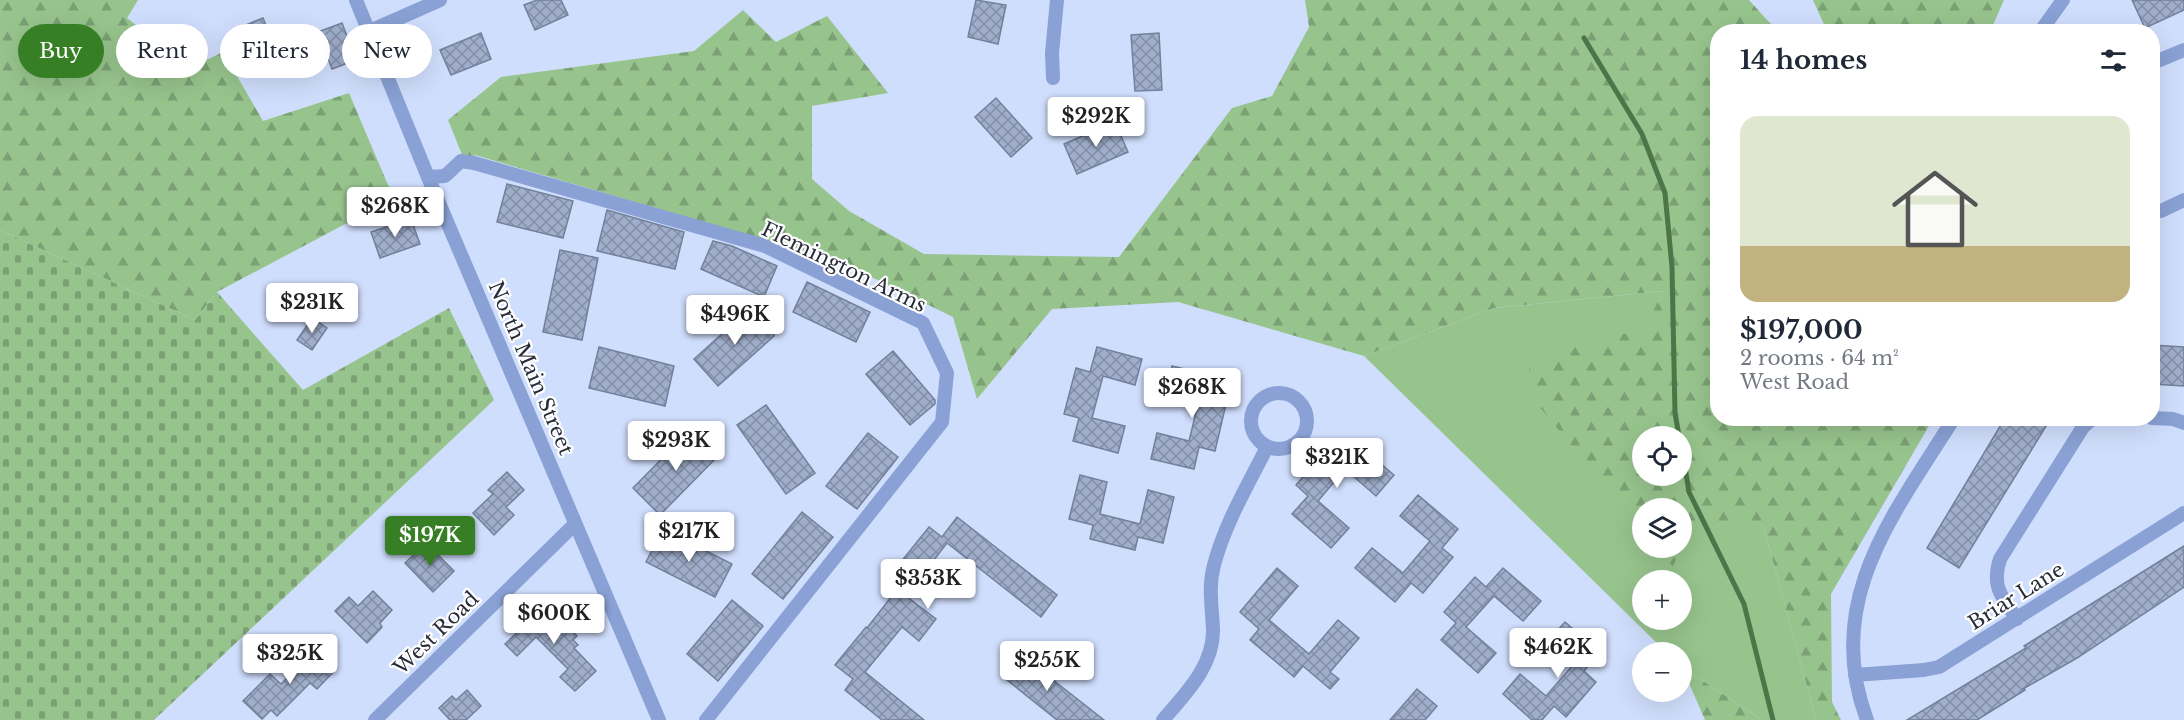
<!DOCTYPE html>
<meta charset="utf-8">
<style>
:root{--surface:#fff;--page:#f2f2f3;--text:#1f2937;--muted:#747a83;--line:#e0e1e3;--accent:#367f24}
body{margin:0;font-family:"Libre Baskerville",serif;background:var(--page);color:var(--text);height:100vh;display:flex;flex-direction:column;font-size:22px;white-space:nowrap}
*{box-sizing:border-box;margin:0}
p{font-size:20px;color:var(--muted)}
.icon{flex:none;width:33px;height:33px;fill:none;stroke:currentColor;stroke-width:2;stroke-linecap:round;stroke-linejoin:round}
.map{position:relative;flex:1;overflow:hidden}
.panel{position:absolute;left:1710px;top:24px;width:450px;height:402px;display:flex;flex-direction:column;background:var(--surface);border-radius:24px;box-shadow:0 6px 24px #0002}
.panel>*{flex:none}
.guide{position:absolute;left:18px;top:24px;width:570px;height:54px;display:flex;gap:12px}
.controls{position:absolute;left:1632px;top:426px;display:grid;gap:12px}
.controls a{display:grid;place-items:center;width:60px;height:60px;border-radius:50%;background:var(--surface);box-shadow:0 6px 24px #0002;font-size:30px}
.price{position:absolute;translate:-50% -51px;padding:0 14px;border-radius:6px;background:#fff;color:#222;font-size:20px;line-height:39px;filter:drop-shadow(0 2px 3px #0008)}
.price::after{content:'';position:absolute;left:50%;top:36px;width:18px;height:14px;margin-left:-9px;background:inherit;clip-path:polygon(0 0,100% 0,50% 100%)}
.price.active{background:var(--accent);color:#fff}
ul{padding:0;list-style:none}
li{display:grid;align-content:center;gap:12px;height:318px;padding:0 30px}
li+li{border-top:2px solid var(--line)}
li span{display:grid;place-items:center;height:186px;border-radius:18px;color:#555}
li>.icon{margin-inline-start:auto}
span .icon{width:108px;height:108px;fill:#fffc;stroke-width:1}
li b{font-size:26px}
h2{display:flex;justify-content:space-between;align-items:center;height:72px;padding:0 30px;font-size:26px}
.pill{padding:0 21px;border-radius:27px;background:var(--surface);box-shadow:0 6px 24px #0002;font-size:21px;line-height:54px}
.pill.active{background:var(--accent);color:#fff}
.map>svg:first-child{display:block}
.grass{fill:#97c48d;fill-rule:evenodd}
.forest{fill:url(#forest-firs);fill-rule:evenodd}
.cemetery{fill:url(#cemetery-stones)}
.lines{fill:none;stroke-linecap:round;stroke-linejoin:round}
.stream{stroke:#4c7548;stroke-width:5}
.building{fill:url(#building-cross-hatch);stroke:#73809b;stroke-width:1.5}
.minor{stroke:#89a1d4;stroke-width:14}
.labels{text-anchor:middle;stroke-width:4.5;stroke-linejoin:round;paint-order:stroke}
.street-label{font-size:20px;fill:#282d39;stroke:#fff}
</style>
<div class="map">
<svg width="2184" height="720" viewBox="0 0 2184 720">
<defs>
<pattern id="forest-firs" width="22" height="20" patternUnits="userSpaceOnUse" patternTransform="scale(1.5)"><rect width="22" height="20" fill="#97c48d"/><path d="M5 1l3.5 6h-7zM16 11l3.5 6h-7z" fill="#7ba074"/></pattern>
<pattern id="cemetery-stones" width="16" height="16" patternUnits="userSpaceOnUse" patternTransform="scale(1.5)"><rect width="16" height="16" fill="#97c48d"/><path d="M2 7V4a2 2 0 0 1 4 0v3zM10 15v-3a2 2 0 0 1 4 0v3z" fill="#7ba074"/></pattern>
<pattern id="building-cross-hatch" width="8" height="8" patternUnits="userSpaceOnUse" patternTransform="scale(1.5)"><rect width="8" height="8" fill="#a0aecb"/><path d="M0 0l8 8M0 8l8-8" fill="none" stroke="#828ea6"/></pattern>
</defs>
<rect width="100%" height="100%" fill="#d0defd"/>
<path class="grass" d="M1663 291 1646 328 1764 528 1816 720H1762L1682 667V652H1666L1364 356 1494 308ZM1642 436H1682V476H1642ZM1642 508H1682V548H1642ZM1642 580H1682V620H1642Z"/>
<g class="forest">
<polygon points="0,0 138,0 127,18 190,68 223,52 263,121 349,93 388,185 400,195 217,292 195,320 0,230"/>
<path d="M1305 0H1749L1777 31 1718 32V418L1933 419 1831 594 1832 702 1841 720H1816L1764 528 1687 526 1682 542V508H1642V531L1529 394V360L1645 328 1663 291 1494 308 1364 356 1178 302 1052 309 977 399 953 317 843 263 475 155 462 161 463 157 448 120 501 77 694 51 743 10 776 42 827 16 888 93 812 106V179L849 211 924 254 1119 257 1232 108 1272 96 1309 27ZM1642 436H1682V476H1642Z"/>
<polygon points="1813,0 2004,0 1990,32 1827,31"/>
<polygon points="1656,548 1680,548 1673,567"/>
<polygon points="1682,667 1762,720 1705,720"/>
</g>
<polygon class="cemetery" points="0,230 195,320 217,292 303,390 449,308 494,400 154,720 0,720"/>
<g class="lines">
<g class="stream">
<polyline points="1584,38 1642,134 1665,193 1672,267 1675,413 1679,436"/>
<polyline points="1682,449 1689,492 1744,604 1773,720"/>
</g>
</g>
<g class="building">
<polygon points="537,0 561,0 568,15 535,30 524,5"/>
<polygon points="976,0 1006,5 998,44 968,37"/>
<polygon points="2132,0 2184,0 2184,10 2145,28"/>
<polygon points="263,18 271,38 244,49 236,29"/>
<polygon points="342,23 356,60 332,69 318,32"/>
<polygon points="481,33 491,59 451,75 440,50"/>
<polygon points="1159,33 1162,90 1135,91 1131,35"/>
<polygon points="996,98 1032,138 1011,157 975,117"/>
<polygon points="1115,122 1128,152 1077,174 1064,144"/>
<polygon points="507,184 573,201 563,238 497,222"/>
<polygon points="607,210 684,232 675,269 597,251"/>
<polygon points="411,219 420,244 380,258 371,232"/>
<polygon points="713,241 732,246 777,266 764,297 701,269"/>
<polygon points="560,250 598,258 582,340 543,332"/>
<polygon points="807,282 870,312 856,342 793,312"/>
<polygon points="753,306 774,330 774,336 718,386 694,359"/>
<polygon points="312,318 327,328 312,350 297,340"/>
<polygon points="2152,345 2184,347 2184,386 2152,384"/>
<polygon points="599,347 674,366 665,406 589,388"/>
<polygon points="1097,347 1142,359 1135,385 1103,376 1092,418 1125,426 1118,453 1073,441 1079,418 1064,414 1076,368 1090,372"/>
<polygon points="893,351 935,400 935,404 910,425 866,374"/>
<polygon points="1172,366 1218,377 1212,401 1226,404 1215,451 1199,447 1194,469 1151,459 1157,433 1189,441 1199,400 1166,392"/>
<polygon points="766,405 815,473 786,494 737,425"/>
<polygon points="2005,418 2051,418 1959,568 1927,548"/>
<polygon points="691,429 718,456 660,515 633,488"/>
<polygon points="868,433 898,457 857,509 826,486"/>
<polygon points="1354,441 1394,475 1376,496 1345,469 1318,501 1349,528 1331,548 1292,514 1308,496 1296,485 1327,450 1337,459"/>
<polygon points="507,472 524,490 506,507 514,515 494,535 473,513 493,494 488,490"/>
<polygon points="1080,475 1107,482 1100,514 1140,524 1148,490 1174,497 1163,543 1138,537 1135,550 1090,539 1093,525 1069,519"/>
<polygon points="1418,495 1458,529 1442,548 1453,557 1423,593 1411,583 1395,602 1355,568 1372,548 1403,573 1430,541 1400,516"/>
<polygon points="802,512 833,537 783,599 752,574"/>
<polygon points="957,517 1057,595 1041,617 947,543 906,596 936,619 919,641 902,627 865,672 924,720 882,720 845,690 853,679 835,665 866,627 867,628 895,592 884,583 929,527 942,537"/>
<polygon points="663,529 732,564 715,597 646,562"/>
<polygon points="426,543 454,571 433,592 405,563"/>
<polygon points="2184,546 2184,587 2077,658 2023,689 2025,690 1977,720 1907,720 2026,648 2024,646"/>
<polygon points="1277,568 1298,586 1269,620 1309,654 1338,620 1359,638 1330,672 1339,679 1330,689 1303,666 1294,677 1250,640 1259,629 1240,612"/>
<polygon points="1503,568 1541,601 1523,621 1494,596 1466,627 1496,653 1478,673 1441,640 1456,623 1444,612 1475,577 1486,587"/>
<polygon points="373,591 392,610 380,623 382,627 367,643 335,611 349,597 358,606"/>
<polygon points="732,600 763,626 718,681 687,654"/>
<polygon points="546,605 577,636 573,640 578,645 574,648 596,671 575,691 560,677 568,669 536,637 517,656 505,644"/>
<polygon points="1565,622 1600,652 1584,671 1596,682 1566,717 1554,706 1542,720 1532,720 1503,694 1520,674 1546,696 1573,665 1547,642"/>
<polygon points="313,645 337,668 317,689 310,683 277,716 271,710 262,719 243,701 270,674 281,684 307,658 304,653"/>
<polygon points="1020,654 1104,720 1057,720 1002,676"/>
<polygon points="1417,689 1437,706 1425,720 1390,720"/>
<polygon points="467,690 481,706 466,720 450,720 439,708 452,696 456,700"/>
</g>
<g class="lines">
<g class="minor">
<polyline points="356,0 428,177 659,720"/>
<polyline points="370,31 440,0"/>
<polyline points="2040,32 2063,0"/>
<polyline points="2152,66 2155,62 2184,50"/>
<polyline points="1053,78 1052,53 1057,0"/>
<polyline points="428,177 445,176 461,161 474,163 765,246 923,323 947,373 942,422 706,720"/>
<polyline points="2152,211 2161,211 2184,200"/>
<circle cx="1279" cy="421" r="28"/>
<polyline points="2152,418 2173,419 2184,423"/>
<path d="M2017 619C2002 597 1991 587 2000 559L2083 427 2093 418"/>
<polyline points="1855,675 1924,670 1939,667 2184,513"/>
<polyline points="375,720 575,524"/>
<path d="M1163 720C1185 694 1214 666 1213 629 1212 607 1208 587 1214 565 1225 523 1248 485 1267 447"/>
<path d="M1867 720C1822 601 1894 514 1954 418"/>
</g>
</g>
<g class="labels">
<g class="street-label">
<text transform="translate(844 267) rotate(26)" y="7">Flemington Arms</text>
<text transform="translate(531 368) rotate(67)" y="7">North Main Street</text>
<text transform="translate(2016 596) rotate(-32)" y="7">Briar Lane</text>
<text transform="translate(436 633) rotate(-44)" y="7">West Road</text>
</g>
</g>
</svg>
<div class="controls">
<a><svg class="icon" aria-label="locate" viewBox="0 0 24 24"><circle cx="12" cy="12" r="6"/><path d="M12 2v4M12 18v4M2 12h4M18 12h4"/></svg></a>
<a><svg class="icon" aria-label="layers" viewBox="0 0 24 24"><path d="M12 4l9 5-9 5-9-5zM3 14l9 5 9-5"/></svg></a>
<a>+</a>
<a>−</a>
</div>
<b class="price" style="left:1096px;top:148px">$292K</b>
<b class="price" style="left:395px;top:238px">$268K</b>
<b class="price" style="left:312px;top:334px">$231K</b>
<b class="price" style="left:735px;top:346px">$496K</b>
<b class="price" style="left:1192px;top:419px">$268K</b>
<b class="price" style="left:676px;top:472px">$293K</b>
<b class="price" style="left:1337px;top:489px">$321K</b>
<b class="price" style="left:689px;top:563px">$217K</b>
<b class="price active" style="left:430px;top:567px">$197K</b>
<b class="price" style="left:928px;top:610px">$353K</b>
<b class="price" style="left:554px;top:645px">$600K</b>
<b class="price" style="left:1558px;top:679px">$462K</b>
<b class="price" style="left:290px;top:685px">$325K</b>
<b class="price" style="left:1047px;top:692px">$255K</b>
<div class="guide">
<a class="pill active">Buy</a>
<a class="pill">Rent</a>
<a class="pill">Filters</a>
<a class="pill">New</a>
</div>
<section class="panel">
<h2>14 homes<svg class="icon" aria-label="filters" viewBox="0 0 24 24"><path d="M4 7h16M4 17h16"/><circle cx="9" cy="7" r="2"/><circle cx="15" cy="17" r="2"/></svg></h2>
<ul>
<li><span style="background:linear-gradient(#dfe7d0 70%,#c2b280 0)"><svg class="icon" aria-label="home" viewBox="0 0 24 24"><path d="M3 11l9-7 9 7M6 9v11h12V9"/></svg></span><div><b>$197,000</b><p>2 rooms · 64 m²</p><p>West Road</p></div></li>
</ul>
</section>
</div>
